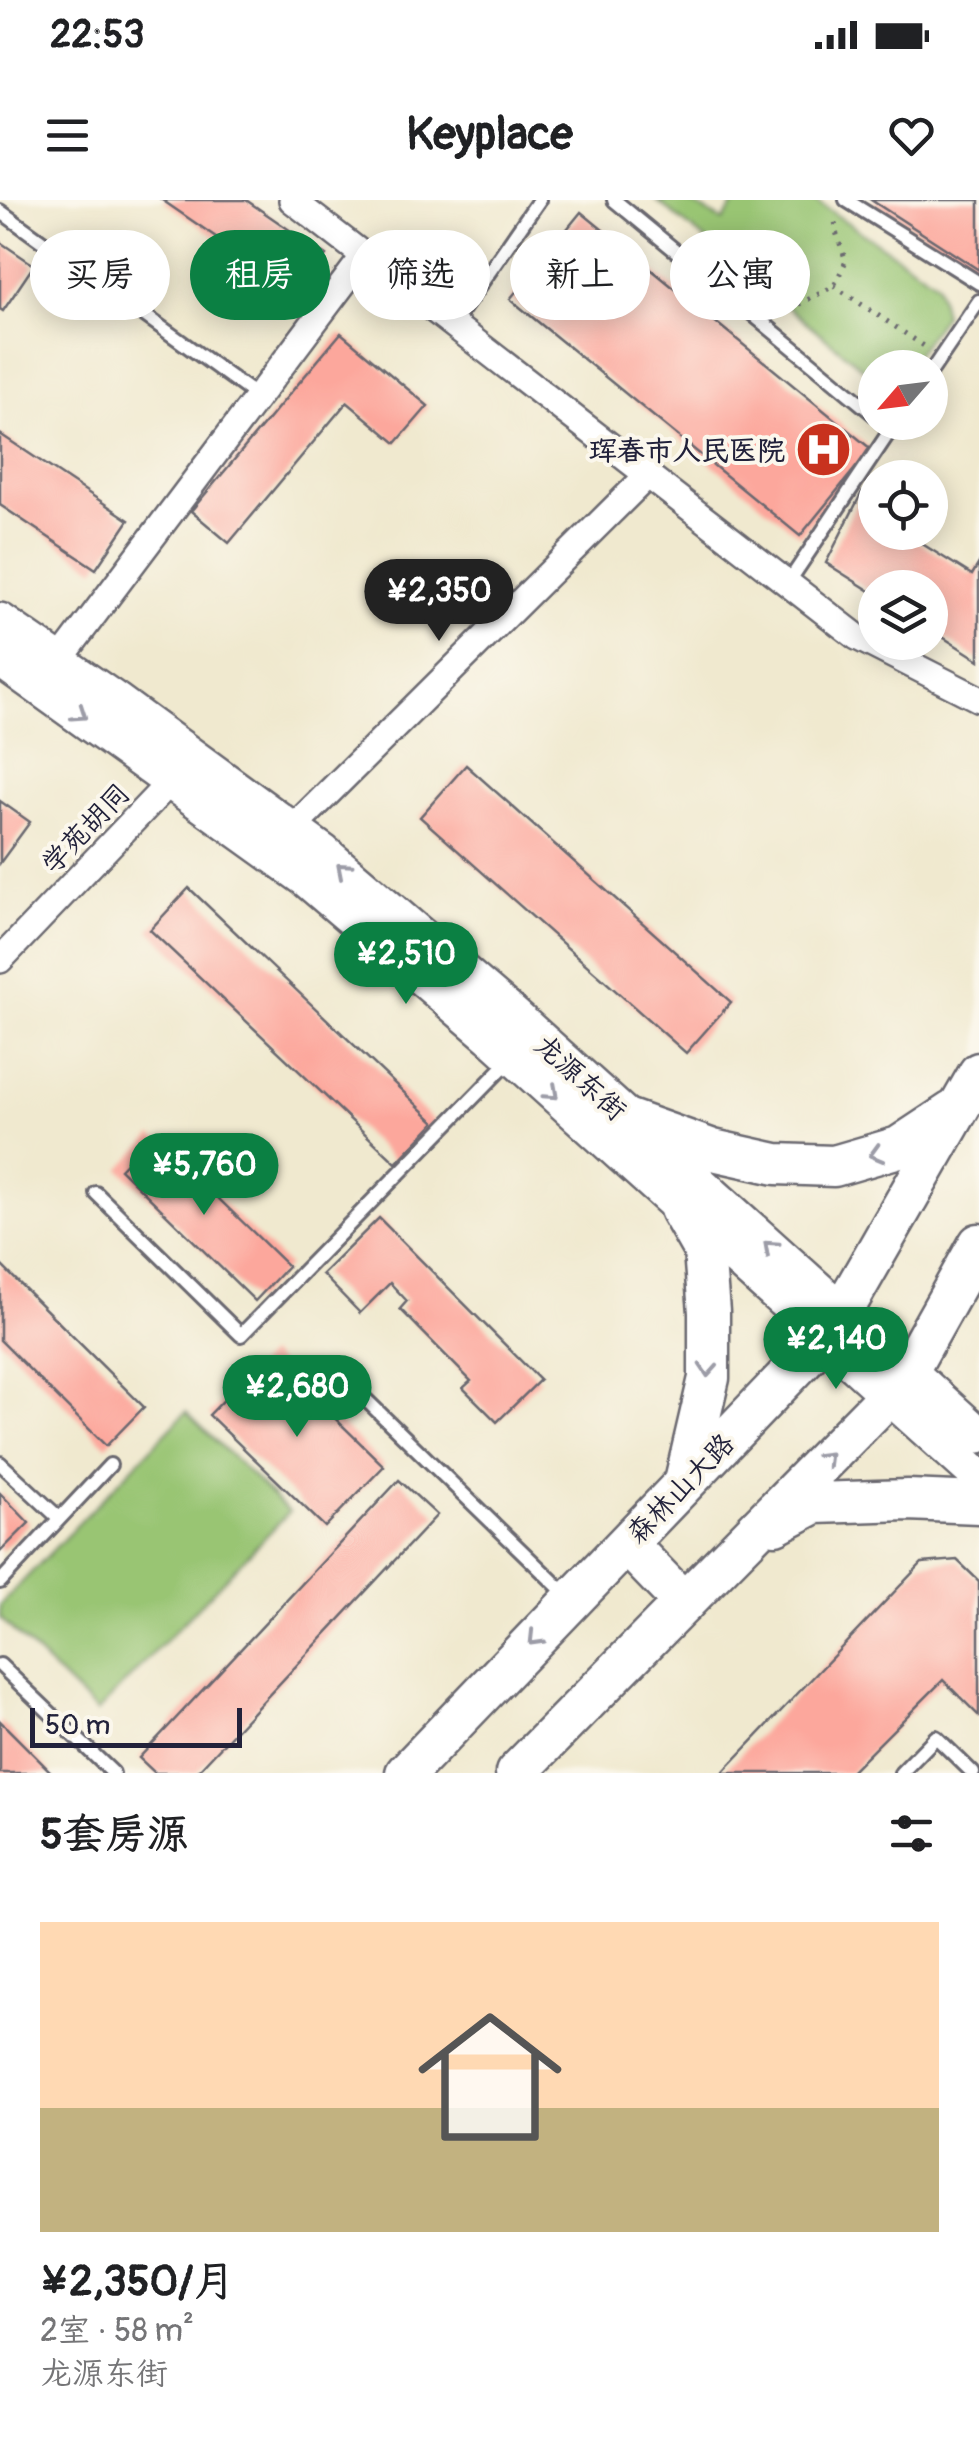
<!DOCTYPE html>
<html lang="zh">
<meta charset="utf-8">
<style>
:root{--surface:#fff;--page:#f2f2f2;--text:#202124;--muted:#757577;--line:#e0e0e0;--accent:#0b8043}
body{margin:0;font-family:Pangolin,"LXGW WenKai TC",sans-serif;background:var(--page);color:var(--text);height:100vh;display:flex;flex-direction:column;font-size:38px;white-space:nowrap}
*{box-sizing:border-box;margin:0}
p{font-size:32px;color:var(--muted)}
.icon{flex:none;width:55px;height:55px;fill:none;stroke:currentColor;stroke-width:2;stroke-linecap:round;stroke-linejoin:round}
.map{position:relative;height:1573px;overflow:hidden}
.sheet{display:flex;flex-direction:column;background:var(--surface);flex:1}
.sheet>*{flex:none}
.banner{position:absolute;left:30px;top:30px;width:920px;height:90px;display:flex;gap:20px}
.needle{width:65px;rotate:242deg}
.buttons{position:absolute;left:858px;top:150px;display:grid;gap:20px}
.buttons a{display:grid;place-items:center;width:90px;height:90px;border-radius:50%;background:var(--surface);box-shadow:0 5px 25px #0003;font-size:50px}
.scale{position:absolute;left:30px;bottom:25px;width:212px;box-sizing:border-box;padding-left:10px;border:5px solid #22223b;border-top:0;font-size:28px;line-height:35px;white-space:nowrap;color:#22223b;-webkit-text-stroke:8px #fbf7ec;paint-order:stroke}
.price{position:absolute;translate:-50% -85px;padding:0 22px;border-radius:35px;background:var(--accent);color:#fff;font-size:32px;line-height:65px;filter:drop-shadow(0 2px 5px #0008)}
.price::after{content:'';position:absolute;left:50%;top:60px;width:30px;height:22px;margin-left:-15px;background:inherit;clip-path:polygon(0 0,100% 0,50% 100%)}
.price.on{background:#222;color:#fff}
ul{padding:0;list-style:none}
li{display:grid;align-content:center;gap:20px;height:530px;padding:0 40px}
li+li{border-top:2px solid var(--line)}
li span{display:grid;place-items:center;height:310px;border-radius:0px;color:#555}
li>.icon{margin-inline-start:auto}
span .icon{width:180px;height:180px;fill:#fffc;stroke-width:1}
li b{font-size:42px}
h2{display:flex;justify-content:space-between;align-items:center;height:120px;padding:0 40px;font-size:42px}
.pill{padding:0 35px;border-radius:45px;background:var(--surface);box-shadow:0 5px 25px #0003;font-size:35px;line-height:90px}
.pill.on{background:var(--accent);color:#fff}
.status{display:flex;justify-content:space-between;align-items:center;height:70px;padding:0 50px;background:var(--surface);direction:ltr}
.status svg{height:28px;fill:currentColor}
header{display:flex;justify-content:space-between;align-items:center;height:130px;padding:0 40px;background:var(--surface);font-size:45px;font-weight:700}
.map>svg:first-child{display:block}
.green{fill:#99c573;stroke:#5e7457;stroke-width:2.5}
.building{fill:#fca79c}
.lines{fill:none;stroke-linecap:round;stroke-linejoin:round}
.service-casing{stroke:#6a686f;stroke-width:18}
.minor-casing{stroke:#6a686f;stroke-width:30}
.secondary-casing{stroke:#6a686f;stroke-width:40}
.primary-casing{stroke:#6a686f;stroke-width:45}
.path{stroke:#6a686f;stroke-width:5;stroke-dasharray:2.5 8;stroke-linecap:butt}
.service{stroke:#fff;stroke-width:12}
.minor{stroke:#fff;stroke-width:25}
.secondary{stroke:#fff;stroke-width:35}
.primary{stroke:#fff;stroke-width:40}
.oneway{stroke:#9c9ca7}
.labels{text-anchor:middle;stroke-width:8;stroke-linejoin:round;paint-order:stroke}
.poi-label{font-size:28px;font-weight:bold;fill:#22223b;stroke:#fbf7ec;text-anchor:end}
.street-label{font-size:28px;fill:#22223b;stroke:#fbf7ec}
</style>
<div class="status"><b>22:53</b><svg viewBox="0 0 49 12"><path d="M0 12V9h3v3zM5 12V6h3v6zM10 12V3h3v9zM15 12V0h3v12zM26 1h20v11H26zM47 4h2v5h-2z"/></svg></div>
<header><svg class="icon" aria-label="menu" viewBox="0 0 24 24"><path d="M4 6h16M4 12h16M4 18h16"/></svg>Keyplace<svg class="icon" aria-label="heart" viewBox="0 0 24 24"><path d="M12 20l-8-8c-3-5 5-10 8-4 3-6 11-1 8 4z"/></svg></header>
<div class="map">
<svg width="979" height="1573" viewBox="0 0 979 1573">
<rect width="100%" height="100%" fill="#fbf7ec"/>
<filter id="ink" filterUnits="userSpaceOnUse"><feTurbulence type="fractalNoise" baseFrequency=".01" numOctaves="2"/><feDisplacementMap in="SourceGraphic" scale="20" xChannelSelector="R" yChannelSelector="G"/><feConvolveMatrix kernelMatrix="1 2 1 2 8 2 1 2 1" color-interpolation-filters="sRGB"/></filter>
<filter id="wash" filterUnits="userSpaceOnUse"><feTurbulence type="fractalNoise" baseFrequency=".0048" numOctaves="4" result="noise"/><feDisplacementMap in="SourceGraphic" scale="40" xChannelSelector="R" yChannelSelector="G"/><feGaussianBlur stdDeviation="2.25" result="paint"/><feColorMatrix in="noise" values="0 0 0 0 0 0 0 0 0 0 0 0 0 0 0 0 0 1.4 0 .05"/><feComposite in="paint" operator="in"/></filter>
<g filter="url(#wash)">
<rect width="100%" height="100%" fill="#f0e9cf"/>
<g class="green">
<polygon points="656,0 686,0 723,21 737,0 814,0 937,83 944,115 907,167 875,168 875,178"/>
<polygon points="186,1212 289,1312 97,1512 0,1418 0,1405"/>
</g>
<g id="blocks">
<g class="building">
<polygon points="162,0 246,0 326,55 299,94"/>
<polygon points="871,0 979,0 979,70"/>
<polygon points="581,12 871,249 800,336 510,99"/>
<polygon points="0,42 34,65 3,111 0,109"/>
<polygon points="341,133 428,206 396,243 347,202 229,343 191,311"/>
<polygon points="0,234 129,320 96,369 0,305"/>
<polygon points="862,292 875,305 875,332 903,332 972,375 979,363 979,460 930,429 930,388 875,388 875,394 826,363"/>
<polygon points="466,565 731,802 686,853 420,617"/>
<polygon points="0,601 30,622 0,663"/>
<polygon points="189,688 435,922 396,963 150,730"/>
<polygon points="153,935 288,1066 255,1101 120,969"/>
<polygon points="379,1018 540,1180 497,1222 463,1188 471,1181 400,1109 407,1101 390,1083 360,1113 322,1074"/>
<polygon points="0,1064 144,1207 106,1246 0,1140"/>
<polygon points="269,1154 384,1266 325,1327 209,1215"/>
<polygon points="399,1280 437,1315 196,1573 155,1573 139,1558"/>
<polygon points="0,1293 29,1323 0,1352"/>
<polygon points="957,1360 979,1381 979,1516 943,1480 850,1573 722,1573 922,1363"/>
<polygon points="0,1521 52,1573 0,1573"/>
</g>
</g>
</g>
<g filter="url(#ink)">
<use href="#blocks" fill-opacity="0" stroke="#6a686f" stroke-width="2.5"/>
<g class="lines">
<defs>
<g id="service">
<polyline points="614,0 875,215"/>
<polyline points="846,0 979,83"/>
<polyline points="0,11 258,197"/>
<polyline points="453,124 539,0"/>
<polyline points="930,173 979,101"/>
<polyline points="788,383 896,222"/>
<polyline points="96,993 241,1135 511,859"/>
<polyline points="360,1194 570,1398"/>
<polyline points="0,1263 59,1318"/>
<polyline points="0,1382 110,1265"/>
<polyline points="0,1465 113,1573"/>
<polyline points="901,1573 936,1537 973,1573"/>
</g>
<g id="minor">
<polyline points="292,0 857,437 979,499"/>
<polyline points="59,461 364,56"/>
<polyline points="283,638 648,275"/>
<polyline points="0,760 172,580"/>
</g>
<g id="secondary">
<polyline points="0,421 116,501 324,653 511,813 979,1235"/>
<polyline points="0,459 305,678 490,836 979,1277"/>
</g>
<g id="primary">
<polyline points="629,920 713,950 776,964 834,966 899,947 952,912"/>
<polyline points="680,1009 704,1051 709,1112 709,1178 685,1281"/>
<polyline points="775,1324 815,1303 908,1300 979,1303"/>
<polyline points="627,1344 684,1403"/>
<polyline points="406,1573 823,1139 842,1112 979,873"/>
<polyline points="516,1573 890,1194 909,1169 979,1044"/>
</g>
</defs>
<use href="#service" class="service-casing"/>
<use href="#minor" class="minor-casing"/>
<use href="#secondary" class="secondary-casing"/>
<use href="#primary" class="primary-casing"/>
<g class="path">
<polyline points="834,86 927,148"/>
<polyline points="780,114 834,86 846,61 836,32 835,18"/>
</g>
<use href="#service" class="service"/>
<use href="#minor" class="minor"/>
<use href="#secondary" class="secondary"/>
<use href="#primary" class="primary"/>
</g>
<defs><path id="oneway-chevron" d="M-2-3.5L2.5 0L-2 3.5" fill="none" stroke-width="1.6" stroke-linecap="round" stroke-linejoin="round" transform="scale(2.5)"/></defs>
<g class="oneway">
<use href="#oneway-chevron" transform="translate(80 514) rotate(34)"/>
<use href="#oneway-chevron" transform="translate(343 669) rotate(-139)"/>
<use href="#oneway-chevron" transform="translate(552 893) rotate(42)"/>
<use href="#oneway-chevron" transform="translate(876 954) rotate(164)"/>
<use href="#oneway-chevron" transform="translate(770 1047) rotate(-138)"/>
<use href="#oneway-chevron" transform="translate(708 1170) rotate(94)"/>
<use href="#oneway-chevron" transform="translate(826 1258) rotate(-45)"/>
<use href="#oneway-chevron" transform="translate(535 1439) rotate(134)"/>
</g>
</g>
<defs>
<symbol id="hospital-disc" viewBox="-11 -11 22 22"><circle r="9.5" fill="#c8321e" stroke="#fbf7ec"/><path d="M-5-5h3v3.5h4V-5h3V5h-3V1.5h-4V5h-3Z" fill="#fff"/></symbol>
</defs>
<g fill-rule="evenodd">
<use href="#hospital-disc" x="792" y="218" width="63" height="63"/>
</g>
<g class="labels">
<g class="poi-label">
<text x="785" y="260">珲春市人民医院</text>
</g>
<g class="street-label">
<text transform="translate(85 628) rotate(-46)" y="10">学苑胡同</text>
<text transform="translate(581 877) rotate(42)" y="10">龙源东街</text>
<text transform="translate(680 1288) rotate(-46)" y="10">森林山大路</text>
</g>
</g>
</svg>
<div class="buttons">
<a><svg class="needle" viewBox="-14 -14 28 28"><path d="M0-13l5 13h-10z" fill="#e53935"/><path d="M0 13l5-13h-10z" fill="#757577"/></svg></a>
<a><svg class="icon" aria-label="locate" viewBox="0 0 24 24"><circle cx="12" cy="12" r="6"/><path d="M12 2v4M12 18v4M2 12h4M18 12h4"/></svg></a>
<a><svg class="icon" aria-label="layers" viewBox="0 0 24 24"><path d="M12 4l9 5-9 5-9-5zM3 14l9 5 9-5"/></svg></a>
</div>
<div class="scale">50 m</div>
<b class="price on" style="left:439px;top:444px">¥2,350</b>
<b class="price" style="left:406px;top:807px">¥2,510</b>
<b class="price" style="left:204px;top:1018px">¥5,760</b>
<b class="price" style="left:836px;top:1192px">¥2,140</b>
<b class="price" style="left:297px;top:1240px">¥2,680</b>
<div class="banner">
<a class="pill">买房</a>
<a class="pill on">租房</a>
<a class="pill">筛选</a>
<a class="pill">新上</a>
<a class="pill">公寓</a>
</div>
</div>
<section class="sheet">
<h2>5套房源<svg class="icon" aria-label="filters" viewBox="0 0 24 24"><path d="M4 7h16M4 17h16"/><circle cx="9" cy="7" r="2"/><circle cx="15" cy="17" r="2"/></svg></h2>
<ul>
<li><span style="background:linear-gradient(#ffd9b3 60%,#c2b280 0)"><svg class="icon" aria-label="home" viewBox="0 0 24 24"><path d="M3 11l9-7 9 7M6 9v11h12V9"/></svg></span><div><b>¥2,350/月</b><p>2室 · 58 m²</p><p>龙源东街</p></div></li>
</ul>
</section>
